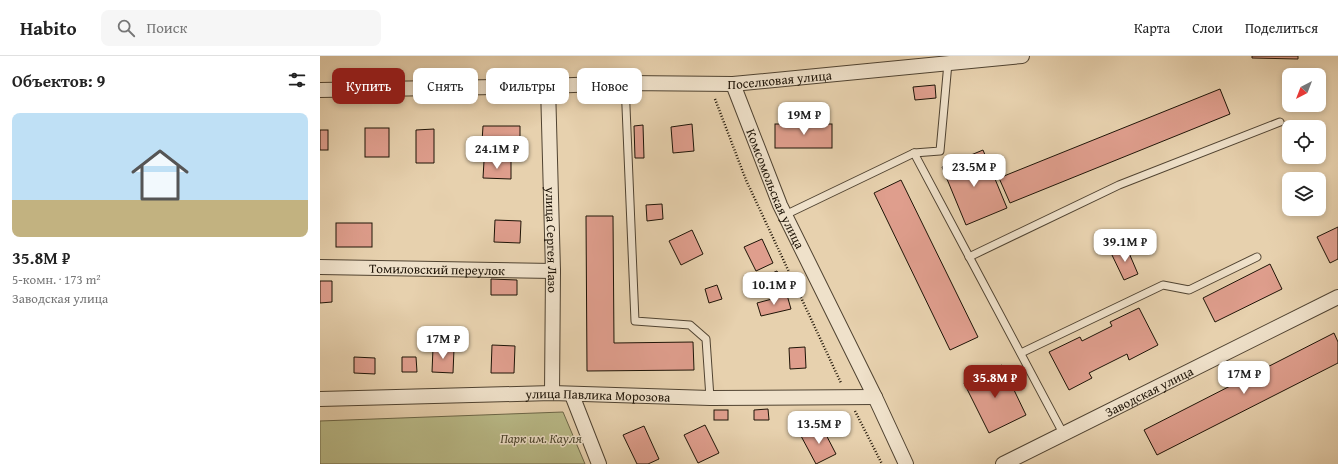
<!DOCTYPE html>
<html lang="ru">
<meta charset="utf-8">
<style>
:root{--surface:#fff;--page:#f6f6f6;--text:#222;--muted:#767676;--line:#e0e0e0;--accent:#8f2418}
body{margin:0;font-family:"Gentium Book Plus",serif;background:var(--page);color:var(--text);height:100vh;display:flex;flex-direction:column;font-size:15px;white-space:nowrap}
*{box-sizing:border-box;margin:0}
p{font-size:13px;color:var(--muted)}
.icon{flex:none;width:22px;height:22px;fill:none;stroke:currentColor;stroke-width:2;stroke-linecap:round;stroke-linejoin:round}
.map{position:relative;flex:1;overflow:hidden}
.drawer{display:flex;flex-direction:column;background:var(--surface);width:320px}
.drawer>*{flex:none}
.hud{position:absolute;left:12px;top:12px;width:380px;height:36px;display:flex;gap:8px}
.needle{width:26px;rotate:222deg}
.tools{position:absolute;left:962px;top:12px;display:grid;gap:8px}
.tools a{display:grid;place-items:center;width:44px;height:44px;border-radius:8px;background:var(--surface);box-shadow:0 2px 6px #0003;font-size:20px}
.price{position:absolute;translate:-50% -34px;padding:0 9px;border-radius:8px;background:#fff;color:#222;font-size:13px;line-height:26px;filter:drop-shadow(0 1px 2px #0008)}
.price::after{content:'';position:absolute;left:50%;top:24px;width:12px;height:9px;margin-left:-6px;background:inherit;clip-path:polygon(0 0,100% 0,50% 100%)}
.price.on{background:var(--accent);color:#fff}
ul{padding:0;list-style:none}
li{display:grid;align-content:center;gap:8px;height:212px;padding:0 12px}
li span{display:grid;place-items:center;height:124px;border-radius:8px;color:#555}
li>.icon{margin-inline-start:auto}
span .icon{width:72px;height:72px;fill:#fffc;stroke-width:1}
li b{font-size:17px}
h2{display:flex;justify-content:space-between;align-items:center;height:48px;padding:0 12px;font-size:17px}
.pill{padding:0 14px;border-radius:8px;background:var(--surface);box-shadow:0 2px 6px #0003;font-size:14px;line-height:36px}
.pill.on{background:var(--accent);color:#fff}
header{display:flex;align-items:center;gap:24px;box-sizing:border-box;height:56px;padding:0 20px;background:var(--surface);border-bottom:1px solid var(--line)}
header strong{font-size:19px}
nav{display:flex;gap:22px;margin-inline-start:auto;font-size:14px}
.search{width:280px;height:36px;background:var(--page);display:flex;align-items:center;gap:10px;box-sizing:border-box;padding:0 14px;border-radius:8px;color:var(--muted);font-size:15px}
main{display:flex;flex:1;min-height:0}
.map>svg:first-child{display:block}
.green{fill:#b9ba88;stroke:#6c6748}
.building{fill:#df9e8d;stroke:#1e1407}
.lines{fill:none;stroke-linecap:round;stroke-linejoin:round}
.service-casing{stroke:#504331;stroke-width:9}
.minor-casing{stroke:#504331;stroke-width:16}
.path{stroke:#1e1407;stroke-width:2.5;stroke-dasharray:1 2;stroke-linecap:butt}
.service{stroke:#efe1ca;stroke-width:7}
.minor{stroke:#efe1ca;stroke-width:14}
.labels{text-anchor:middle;stroke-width:3;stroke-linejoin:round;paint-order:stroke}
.street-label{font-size:13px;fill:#1e1407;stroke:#efe1ca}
.park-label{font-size:13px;font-style:italic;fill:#4c462e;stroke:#efe1ca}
</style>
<header>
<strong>Habito</strong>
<div class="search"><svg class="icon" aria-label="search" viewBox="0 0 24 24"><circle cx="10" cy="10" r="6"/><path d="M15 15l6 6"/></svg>Поиск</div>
<nav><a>Карта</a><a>Слои</a><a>Поделиться</a></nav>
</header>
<main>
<section class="drawer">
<h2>Объектов: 9<svg class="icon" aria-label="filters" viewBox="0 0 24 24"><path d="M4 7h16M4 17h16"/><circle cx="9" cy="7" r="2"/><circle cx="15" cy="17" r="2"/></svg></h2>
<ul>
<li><span style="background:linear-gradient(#bfe0f5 70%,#c2b280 0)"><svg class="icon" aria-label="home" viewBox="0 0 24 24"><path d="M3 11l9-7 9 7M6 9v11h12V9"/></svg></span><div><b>35.8M ₽</b><p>5-комн. · 173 m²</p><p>Заводская улица</p></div></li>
</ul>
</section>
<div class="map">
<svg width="1018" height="408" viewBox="0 0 1018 408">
<rect width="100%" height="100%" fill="#e7d1ae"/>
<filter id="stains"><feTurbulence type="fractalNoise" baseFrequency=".005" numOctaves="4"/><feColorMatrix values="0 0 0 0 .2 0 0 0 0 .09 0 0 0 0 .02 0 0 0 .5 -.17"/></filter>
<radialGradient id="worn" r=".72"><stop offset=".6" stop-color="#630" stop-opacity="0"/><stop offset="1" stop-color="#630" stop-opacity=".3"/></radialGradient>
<polygon class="green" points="243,356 265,408 0,408 0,365"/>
<g class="building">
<polygon points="932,0 978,0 978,3 932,2"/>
<polygon points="615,29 616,42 595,44 593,31"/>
<polygon points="900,33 910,58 690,147 679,122"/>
<polygon points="372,68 374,95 353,97 351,71"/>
<rect x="455" y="68" width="57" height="24"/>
<polygon points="323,69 324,102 315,102 314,70"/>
<polygon points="163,70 200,70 200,86 162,86"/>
<rect x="45" y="72" width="24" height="29"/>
<polygon points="114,73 114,107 96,107 96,74"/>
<rect x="0" y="74" width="8" height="20"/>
<polygon points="663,94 687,152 646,169 622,111"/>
<polygon points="164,105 191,105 191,123 163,122"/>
<polygon points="581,124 658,281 630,294 554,137"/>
<polygon points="342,148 343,163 327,165 326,149"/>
<polygon points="266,160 293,160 294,287 373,286 374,314 267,315"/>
<polygon points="175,164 201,165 200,187 174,186"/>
<rect x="16" y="167" width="36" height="24"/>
<polygon points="1018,171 1018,203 1010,207 997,181"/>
<polygon points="372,174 383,198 361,209 349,185"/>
<polygon points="442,183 453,207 436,215 424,191"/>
<polygon points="806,190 818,218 804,224 791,197"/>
<polygon points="950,208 962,233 895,266 883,242"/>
<polygon points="457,215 462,226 448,232 443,221"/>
<polygon points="171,223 197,224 197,239 171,239"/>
<polygon points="0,225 12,225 12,246 0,247"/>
<polygon points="397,229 402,243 389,247 385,233"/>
<polygon points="467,239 471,253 441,260 437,247"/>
<polygon points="819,252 838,289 809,304 807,298 769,317 772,322 749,334 729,296 760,281 762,285 792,270 790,266"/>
<polygon points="1014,277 1018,286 1018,307 837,399 824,374"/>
<polygon points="172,289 195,290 194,317 171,317"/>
<polygon points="485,291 486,312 470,313 469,292"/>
<polygon points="113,292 134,293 133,317 112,316"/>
<polygon points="34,301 55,302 55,318 34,317"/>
<polygon points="82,301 96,301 97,316 82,316"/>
<polygon points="682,309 706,359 669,377 644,327"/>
<polygon points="448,353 449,364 434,364 434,354"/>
<rect x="394" y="354" width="14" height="10"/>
<polygon points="385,369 399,397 378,407 364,379"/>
<polygon points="501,369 516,398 496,408 481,380"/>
<polygon points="324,370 339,403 328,408 317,408 303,379"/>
</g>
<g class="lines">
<defs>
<g id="service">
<polyline points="305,27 315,265 370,269 386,283 390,342"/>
<polyline points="594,97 620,95 628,7"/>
<polyline points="465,159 594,97 744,379"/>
<polyline points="649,201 799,129 960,66"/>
<polyline points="701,297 843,229 869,234 937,201"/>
</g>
<g id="minor">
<path id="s1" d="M413 28 460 149 555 341 586 408"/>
<path id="s2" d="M228 30 233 215 232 337"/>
<path id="s3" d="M0 34 228 30 305 27 413 28 702 0"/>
<path id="s4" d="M0 211 233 215"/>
<polyline points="252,339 279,408"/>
<path id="s5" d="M0 343 232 337 390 342 555 341"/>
<path id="s6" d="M683 408 1018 241"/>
</g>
</defs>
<use href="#service" class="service-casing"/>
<use href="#minor" class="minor-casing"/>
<g class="path">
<polyline points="395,43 426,124 521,327"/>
<polyline points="535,355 562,408"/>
</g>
<use href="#service" class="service"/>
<use href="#minor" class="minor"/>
</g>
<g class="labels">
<g class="street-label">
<text dy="5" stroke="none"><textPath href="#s3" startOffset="460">Поселковая улица</textPath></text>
<text dy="5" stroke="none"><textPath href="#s1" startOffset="113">Комсомольская улица</textPath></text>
<text dy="5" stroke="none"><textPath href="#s2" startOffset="154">улица Сергея Лазо</textPath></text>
<text dy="5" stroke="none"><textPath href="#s4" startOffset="117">Томиловский переулок</textPath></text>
<text dy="5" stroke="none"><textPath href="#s6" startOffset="163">Заводская улица</textPath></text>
<text dy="5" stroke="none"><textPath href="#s5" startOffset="278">улица Павлика Морозова</textPath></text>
</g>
<g class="park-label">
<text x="221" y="387">Парк им. Кауля</text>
</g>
</g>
<rect width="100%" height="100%" filter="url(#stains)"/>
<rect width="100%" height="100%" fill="url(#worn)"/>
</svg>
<div class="tools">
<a><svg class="needle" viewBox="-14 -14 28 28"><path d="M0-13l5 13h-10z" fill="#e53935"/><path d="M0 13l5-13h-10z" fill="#767676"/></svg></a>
<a><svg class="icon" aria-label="locate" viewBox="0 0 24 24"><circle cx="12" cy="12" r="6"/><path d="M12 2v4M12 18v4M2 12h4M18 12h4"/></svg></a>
<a><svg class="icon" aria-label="layers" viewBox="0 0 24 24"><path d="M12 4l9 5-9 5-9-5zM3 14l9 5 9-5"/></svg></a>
</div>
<b class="price" style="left:484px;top:80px">19M ₽</b>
<b class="price" style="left:177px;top:114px">24.1M ₽</b>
<b class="price" style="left:654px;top:132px">23.5M ₽</b>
<b class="price" style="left:805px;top:207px">39.1M ₽</b>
<b class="price" style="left:454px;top:250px">10.1M ₽</b>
<b class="price" style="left:123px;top:304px">17M ₽</b>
<b class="price" style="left:924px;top:339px">17M ₽</b>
<b class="price on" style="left:675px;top:343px">35.8M ₽</b>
<b class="price" style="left:499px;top:389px">13.5M ₽</b>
<div class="hud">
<a class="pill on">Купить</a>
<a class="pill">Снять</a>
<a class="pill">Фильтры</a>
<a class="pill">Новое</a>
</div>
</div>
</main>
